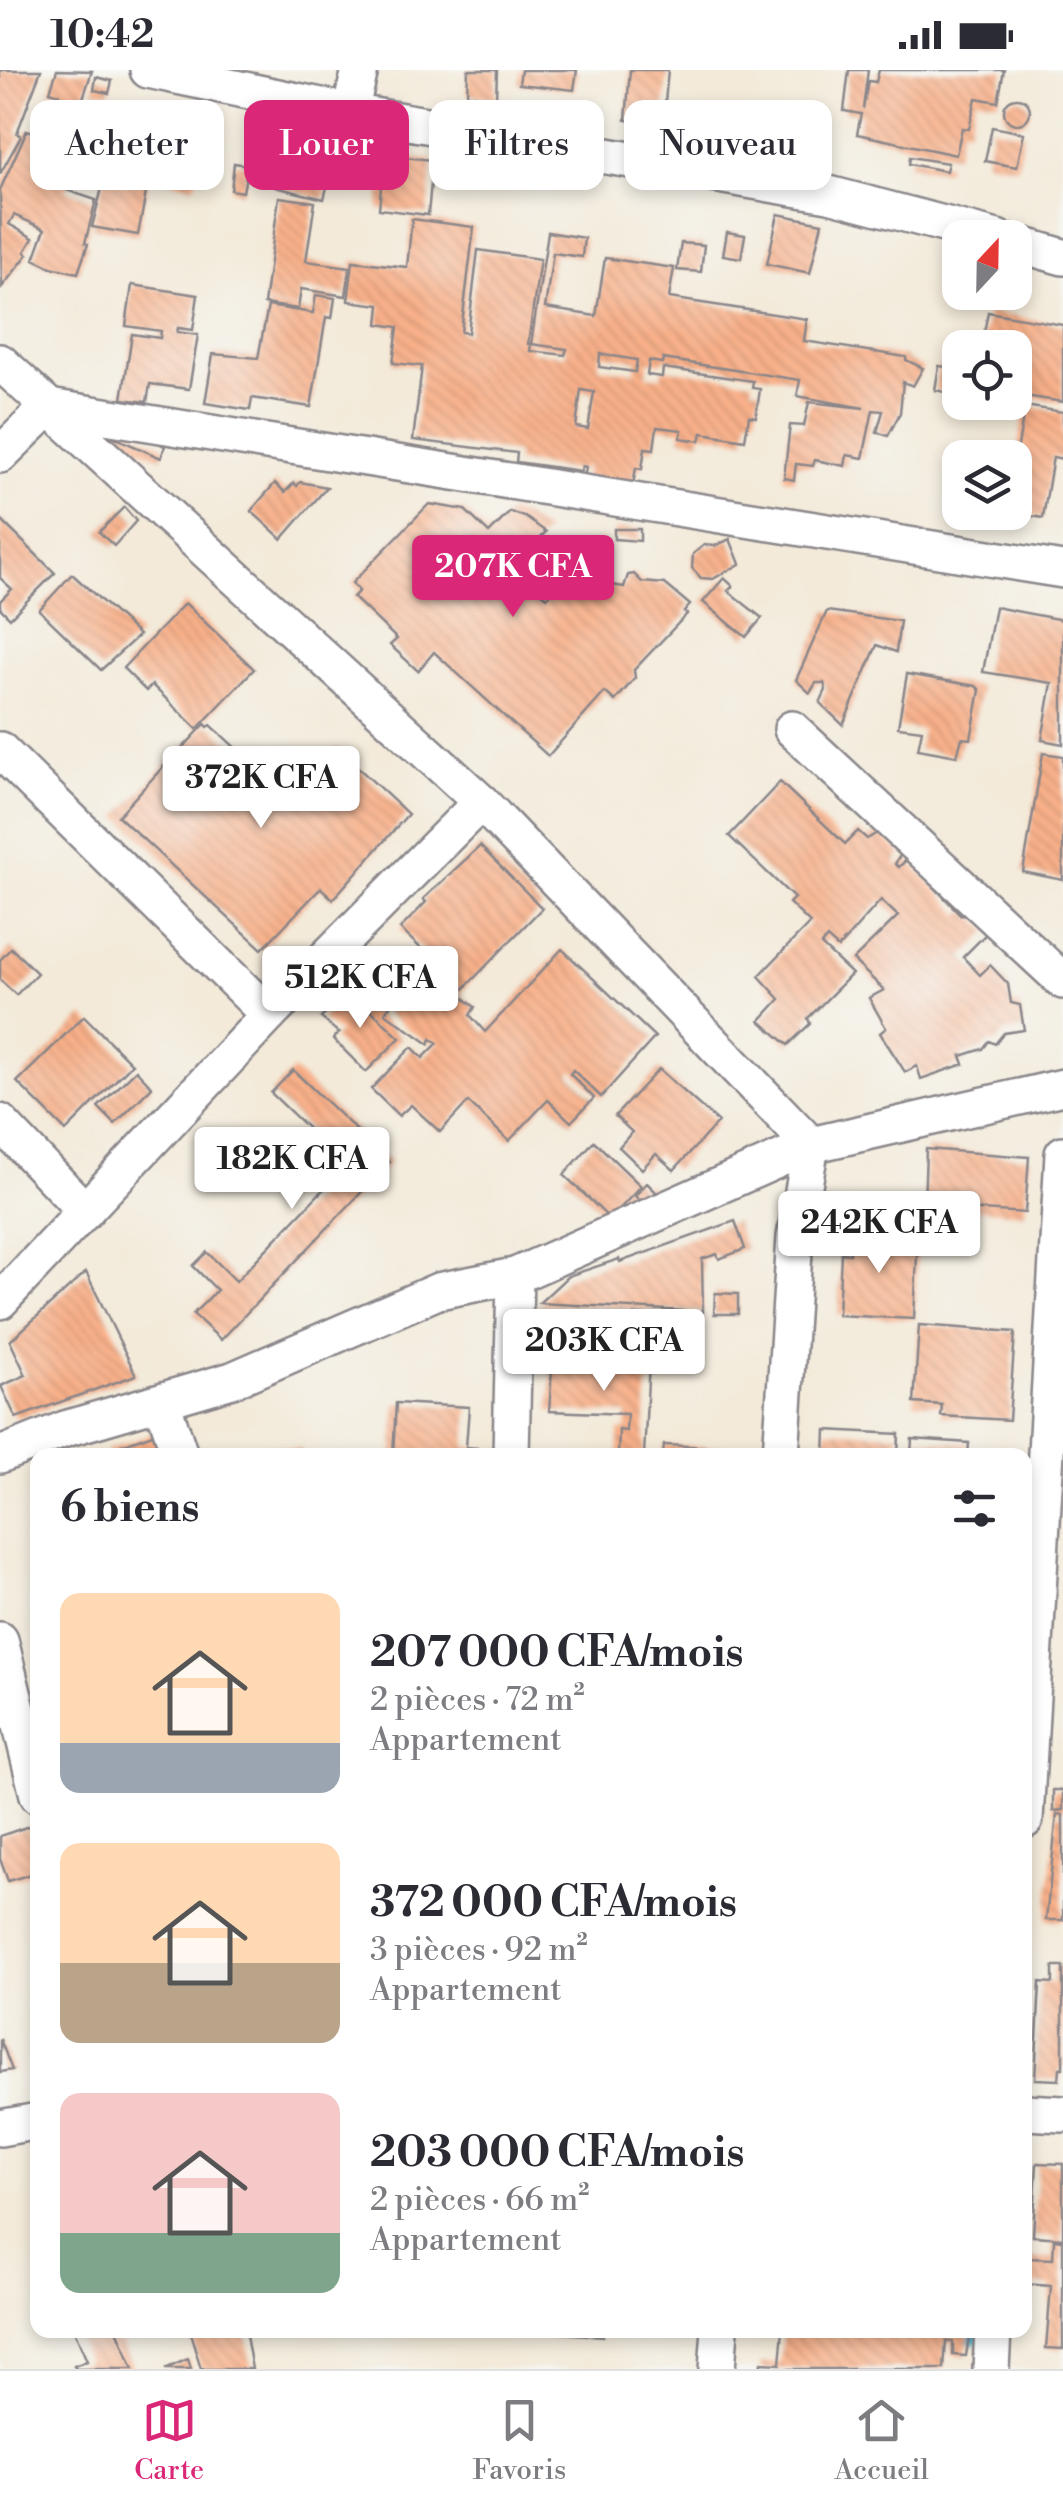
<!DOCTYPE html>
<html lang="fr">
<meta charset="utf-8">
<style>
:root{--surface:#fff;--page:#f2f2f3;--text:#2b2b33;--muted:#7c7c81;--line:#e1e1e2;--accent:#db2777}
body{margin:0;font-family:"Libre Bodoni",serif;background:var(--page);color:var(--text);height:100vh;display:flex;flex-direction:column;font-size:38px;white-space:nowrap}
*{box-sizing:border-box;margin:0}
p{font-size:32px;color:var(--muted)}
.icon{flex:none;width:55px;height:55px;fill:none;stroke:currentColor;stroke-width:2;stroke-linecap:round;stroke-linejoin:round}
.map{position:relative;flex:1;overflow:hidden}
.details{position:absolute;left:30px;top:1378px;width:1002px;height:890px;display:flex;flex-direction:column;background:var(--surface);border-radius:20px;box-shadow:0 5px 15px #0003}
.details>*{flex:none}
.guide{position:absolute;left:30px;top:30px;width:1005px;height:90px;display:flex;gap:20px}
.needle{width:65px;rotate:22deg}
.buttons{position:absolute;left:942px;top:150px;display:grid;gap:20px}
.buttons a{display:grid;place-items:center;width:90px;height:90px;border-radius:20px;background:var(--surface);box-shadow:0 5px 15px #0003;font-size:50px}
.price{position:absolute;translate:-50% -85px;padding:0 22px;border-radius:10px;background:#fff;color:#222;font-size:32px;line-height:65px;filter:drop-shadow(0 2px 5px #0008)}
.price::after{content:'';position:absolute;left:50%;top:60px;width:30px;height:22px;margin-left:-15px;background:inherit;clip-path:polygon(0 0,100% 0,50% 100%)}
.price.on{background:var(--accent);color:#fff}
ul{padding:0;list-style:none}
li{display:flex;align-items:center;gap:30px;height:250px;padding:0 30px}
li span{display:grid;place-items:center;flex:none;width:280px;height:200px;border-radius:20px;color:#555}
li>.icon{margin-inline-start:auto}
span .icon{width:120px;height:120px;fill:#fffc;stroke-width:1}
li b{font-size:42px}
h2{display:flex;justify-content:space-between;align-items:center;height:120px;padding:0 30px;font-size:42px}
.pill{padding:0 35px;border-radius:20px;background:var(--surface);box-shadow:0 5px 15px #0003;font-size:35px;line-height:90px}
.pill.on{background:var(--accent);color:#fff}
.status{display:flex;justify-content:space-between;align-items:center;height:70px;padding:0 50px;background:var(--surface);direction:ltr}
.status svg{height:28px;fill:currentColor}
.tab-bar{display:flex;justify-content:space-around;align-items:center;height:140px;border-top:2px solid var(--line);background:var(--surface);font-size:28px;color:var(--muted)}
.tab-bar a{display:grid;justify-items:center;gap:5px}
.tab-bar .on{color:var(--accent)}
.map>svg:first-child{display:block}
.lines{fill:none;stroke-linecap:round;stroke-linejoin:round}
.stream{stroke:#50b2cf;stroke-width:11}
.building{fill:url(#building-back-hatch);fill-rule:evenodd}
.minor-casing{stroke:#8a868a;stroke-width:40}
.minor{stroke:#fff;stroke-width:35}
</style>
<div class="status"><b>10:42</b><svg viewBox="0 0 49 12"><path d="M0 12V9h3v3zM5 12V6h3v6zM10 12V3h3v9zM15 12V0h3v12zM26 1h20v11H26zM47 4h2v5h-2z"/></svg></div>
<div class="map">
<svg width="1063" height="2299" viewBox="0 0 1063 2299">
<defs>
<pattern id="building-back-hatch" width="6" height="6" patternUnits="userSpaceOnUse" patternTransform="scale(2.5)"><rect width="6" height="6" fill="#f8b089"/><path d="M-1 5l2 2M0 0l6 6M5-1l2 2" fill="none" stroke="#d49777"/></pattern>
</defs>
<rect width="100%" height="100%" fill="#f6f6f2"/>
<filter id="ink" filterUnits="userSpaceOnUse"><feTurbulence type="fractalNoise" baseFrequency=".01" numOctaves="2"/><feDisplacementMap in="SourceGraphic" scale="20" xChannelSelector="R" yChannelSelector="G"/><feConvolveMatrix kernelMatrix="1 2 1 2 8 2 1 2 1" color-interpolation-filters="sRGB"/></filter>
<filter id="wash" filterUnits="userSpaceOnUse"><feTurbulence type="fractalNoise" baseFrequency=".0048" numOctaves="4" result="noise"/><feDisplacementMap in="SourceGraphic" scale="40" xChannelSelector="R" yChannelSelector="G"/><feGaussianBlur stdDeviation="2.25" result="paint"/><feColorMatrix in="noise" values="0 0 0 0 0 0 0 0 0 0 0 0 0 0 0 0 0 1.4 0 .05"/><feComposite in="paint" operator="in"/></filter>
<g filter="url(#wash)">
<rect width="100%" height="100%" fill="#f3ead9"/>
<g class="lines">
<polyline class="stream" points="974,2269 974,2260"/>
</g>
<g id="blocks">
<g class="building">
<polygon points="0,0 41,0 17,63 21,66 0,104"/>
<polygon points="57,0 92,1 77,47 118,62 107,99 149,107 138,165 92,157 104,110 65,97 62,103 72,107 66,120 96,130 85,173 88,174 78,203 51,197 34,189 45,159 14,145 9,154 33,168 25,182 28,184 2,217 0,120 27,60 44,65 59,24 50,21"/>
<polygon points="468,0 497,0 496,29 467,24"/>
<polygon points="521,0 577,0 574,20 519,14"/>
<polygon points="630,0 668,0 663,54 626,50"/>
<polygon points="849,0 868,0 863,39 868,11 876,12 879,0 1004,0 998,32 976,28 969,59 962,58 956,85 857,64 861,44 844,41"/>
<polygon points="96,7 112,11 109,23 94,20"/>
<circle cx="1017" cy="41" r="13"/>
<polygon points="130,42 148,46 144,59 171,66 163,99 119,88"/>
<polygon points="190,46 216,55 194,116 167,110"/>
<polygon points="291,53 340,65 324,129 275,117"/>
<polygon points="992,57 1024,63 1017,97 985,91"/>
<polygon points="384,85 433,90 428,145 379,139"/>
<polygon points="910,87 948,93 946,101 909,94"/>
<polygon points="234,93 248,95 243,122 231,120"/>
<polygon points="279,127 315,132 306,191 350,197 346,226 301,219 298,239 264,234"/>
<polygon points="778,144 822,153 810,203 767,194"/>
<path d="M412 149 474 157 461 262 468 263 478 180 540 189 528 274H531L530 281 565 285 567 279 531 274 548 162 584 168 582 187 553 183 545 238 596 246 605 188 674 198 669 228 807 249 804 271 906 287V290L923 298 913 316 903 312 900 343 888 366 877 362 883 341 873 340 863 388 847 385 845 396 815 390 813 396 796 394 794 410 784 408 790 355 804 356 809 332 864 338 797 326 800 310 663 289 662 293 649 291 647 305 662 307 663 298 753 311 752 318 760 319 756 347 749 346 745 370 702 363 700 371 680 368 682 360 657 357 654 379 645 378 642 399 636 398 633 415 584 409 586 397 582 396 581 401 516 392 517 383 413 370 422 296 393 293 398 257 378 254 380 235 348 231 353 191 407 197ZM600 284 637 290 635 302 599 297ZM581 320 594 322 588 359 576 357Z"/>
<polygon points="727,162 745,165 741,188 723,185"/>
<polygon points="681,173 704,175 701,202 677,200"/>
<polygon points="132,215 198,225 193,260 178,258 177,262 198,265 189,319 150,314 147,332 122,329 132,264 160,268 161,261 126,256"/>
<polygon points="316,225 335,228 332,248 326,247 311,337 252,328 250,340 205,333 213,284 258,288 268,236 313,243"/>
<polygon points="988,242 1063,255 1063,332 1025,326 1024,331 1015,329 1015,278 981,278"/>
<polygon points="955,288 960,289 960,325 935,320 939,296 953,298"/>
<polygon points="1025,336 1063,342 1063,389 1053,387 1043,448 1015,443 1015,393"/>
<polygon points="108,350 165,376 161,388 102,362"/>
<polygon points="300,412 327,417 282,469 251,441 275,413 285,422 294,413 297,416"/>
<path d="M429 434 465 440 489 463 510 442 525 447 546 462 512 497 547 527 577 496 605 523 612 515 624 517 628 505 634 504 642 512 665 514 690 535 684 542 687 544 634 600 635 608 615 631 605 622 548 686 434 582 418 601 390 575 397 569 353 527 359 521 352 513ZM471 482 501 508 489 521 460 495Z"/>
<polygon points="124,437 136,451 114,476 99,462"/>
<polygon points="0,449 55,503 10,548 0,538 0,531 12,519 0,508"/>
<polygon points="614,459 640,459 640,471 614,469"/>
<polygon points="730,469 740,494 713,509 701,508 692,498 693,484 704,475 715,476"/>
<polygon points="72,504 139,565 101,600 39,540"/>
<polygon points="724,508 733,516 728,521 762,548 746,567 703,532"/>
<polygon points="185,533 254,599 197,659 152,615 146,621 123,598"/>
<polygon points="995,537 1063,550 1063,674 1042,670 1052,613 983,602"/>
<polygon points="827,541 900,551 896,582 877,575 843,655 820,633 826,620 824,613 816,613 810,623 796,610"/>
<polygon points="907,604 976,616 980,620 971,669 962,668 957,686 918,679 922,660 898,657"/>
<polygon points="205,654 208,657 211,655 283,722 280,726 286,732 337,678 408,744 333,829 321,818 262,879 118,746 174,685 194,704 198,699 179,682"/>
<polygon points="1043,683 1063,686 1063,810 1023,802"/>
<polygon points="780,712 845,774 858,761 867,769 879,762 901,784 895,794 899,797 907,789 961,845 967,839 989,861 963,887 980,905 990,895 1008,914 1011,933 1020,935 1024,960 1004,963 995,974 989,971 983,979 961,986 964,994 921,1009 917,996 905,1002 880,963 886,958 869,928 884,920 853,890 898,846 881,830 838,878 827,868 821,875 852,904 808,948 810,954 788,975 760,951 780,929 759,906 810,853 789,833 794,828 729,766"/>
<polygon points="480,776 542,838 459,924 475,937 470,945 485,962 562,879 655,967 601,1027 573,1000 570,1004 594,1028 571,1052 548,1030 509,1071 468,1032 440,1062 411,1035 399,1046 371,1019 412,977 423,988 438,973 431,969 429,974 385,943 426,883 400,859 426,832 423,829"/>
<polygon points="11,878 37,903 16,925 0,910 0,890"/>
<polygon points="350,920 400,968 366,1002 333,969 339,963 321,948"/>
<polygon points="84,946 132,994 66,1061 17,1012"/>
<polygon points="659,999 718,1052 674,1100 656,1084 642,1099 619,1077 632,1062 615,1046"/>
<polygon points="136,1000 152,1017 115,1054 98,1037"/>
<polygon points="293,1000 390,1092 221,1270 193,1244 217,1220 193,1196 207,1182 236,1211 356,1085 332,1062 322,1072 271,1023"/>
<polygon points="594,1071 641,1116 610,1149 564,1105"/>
<polygon points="926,1079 1029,1087 1025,1143 924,1136"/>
<polygon points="647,1113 658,1124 646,1137 635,1126"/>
<polygon points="951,1150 971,1151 970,1163 951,1163"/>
<polygon points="735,1151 745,1179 719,1189 717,1184 702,1189 703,1242 539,1233 568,1206 619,1189 620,1192"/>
<polygon points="851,1162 918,1164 914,1249 838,1245 841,1183 850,1184"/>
<polygon points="86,1202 136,1305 16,1348 1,1316 26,1305 10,1271"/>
<polygon points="715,1223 738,1224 738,1244 714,1244"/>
<polygon points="635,1245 651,1246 649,1278 633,1276"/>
<polygon points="919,1255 1015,1262 1009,1350 941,1346 942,1335 914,1333"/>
<polygon points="553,1287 649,1292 644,1385 618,1385 619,1360 626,1361 627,1344 549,1341"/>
<polygon points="396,1333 469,1337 466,1377 477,1378 477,1385 393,1385"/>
<polygon points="826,1360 899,1364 898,1385 825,1385"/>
<polygon points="155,1363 162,1385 108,1385 107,1380"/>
<polygon points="912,1369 969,1373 968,1385 911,1385"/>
<polygon points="664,1375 732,1378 732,1385 663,1385"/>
<polygon points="276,1378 301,1379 300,1385 276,1385"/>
<polygon points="1053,1720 1063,1720 1063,1740 1053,1741"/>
<polygon points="1057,1744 1063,1745 1063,1850 1046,1850"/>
<polygon points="38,1753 38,1802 8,1811 0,1789 0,1766"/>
<polygon points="1053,1897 1063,1897 1063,1998 1060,1998 1059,2010 1035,2009 1040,1912 1053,1913"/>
<polygon points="31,1948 38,1948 38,1977 35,1978"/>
<polygon points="0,1969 12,2000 0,2002"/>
<polygon points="1037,2093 1063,2094 1063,2168 1033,2166"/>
<polygon points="1054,2169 1063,2170 1063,2279 1046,2278 1051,2216 1025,2214 1026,2188 1053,2189"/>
<polygon points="74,2260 117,2260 133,2299 76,2299 74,2296 87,2291"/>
<polygon points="189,2260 245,2260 252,2299 201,2299"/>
<polygon points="558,2260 603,2260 603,2266 558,2263"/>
<polygon points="783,2260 970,2260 966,2286 953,2285 953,2272 946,2271 944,2299 760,2299 761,2293 780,2294"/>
<polygon points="188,2289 191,2299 165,2299"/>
</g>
</g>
</g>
<g filter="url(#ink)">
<use href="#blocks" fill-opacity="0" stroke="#8a868a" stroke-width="2.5"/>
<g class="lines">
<defs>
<g id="minor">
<polyline points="148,0 350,42 829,124 997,168"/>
<polyline points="350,42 360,0"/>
<polyline points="1015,173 1063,187"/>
<polyline points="0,292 481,732 811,1075 795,1167 781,1385"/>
<polyline points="0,385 49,337 1063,500"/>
<polyline points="792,659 1063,911"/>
<polyline points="0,680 269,945"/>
<polyline points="0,1052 85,1141"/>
<polyline points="0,1231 269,945 481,732"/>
<polyline points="162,1332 180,1385"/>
<polyline points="0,1385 65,1359 232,1310 438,1221 515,1206 811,1075 1063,1017"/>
<polyline points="511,1385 515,1206"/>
<polyline points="0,1570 38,1725"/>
<polyline points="1025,1750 1063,1084"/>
<polyline points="1025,2042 1063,2044"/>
<polyline points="0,2058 38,2051"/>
<polyline points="717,2299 720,2260"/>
<polyline points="991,2299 993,2260"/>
</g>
</defs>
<use href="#minor" class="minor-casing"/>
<use href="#minor" class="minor"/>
</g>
</g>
</svg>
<div class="buttons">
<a><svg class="needle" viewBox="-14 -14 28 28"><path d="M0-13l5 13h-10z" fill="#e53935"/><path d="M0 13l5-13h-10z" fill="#7c7c81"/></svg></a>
<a><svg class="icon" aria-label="locate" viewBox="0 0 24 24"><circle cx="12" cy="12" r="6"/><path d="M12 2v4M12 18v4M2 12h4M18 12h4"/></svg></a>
<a><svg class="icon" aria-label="layers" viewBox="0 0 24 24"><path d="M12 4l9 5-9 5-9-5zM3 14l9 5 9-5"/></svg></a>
</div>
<b class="price on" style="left:513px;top:550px">207K CFA</b>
<b class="price" style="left:261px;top:761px">372K CFA</b>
<b class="price" style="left:360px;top:961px">512K CFA</b>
<b class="price" style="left:292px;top:1142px">182K CFA</b>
<b class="price" style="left:879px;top:1206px">242K CFA</b>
<b class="price" style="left:604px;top:1324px">203K CFA</b>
<div class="guide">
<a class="pill">Acheter</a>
<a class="pill on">Louer</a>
<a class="pill">Filtres</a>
<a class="pill">Nouveau</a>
</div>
<section class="details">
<h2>6 biens<svg class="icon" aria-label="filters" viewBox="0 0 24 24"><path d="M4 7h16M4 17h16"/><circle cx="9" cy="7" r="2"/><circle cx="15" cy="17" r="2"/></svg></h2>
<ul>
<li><span style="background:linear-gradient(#ffd9b3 75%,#9aa5b1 0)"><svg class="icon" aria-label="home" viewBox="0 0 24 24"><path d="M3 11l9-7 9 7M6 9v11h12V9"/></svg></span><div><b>207 000 CFA/mois</b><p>2 pièces · 72 m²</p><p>Appartement</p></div></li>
<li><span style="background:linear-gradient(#ffd9b3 60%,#b9a48a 0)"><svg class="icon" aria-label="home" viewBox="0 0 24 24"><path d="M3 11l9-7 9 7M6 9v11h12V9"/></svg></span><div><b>372 000 CFA/mois</b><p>3 pièces · 92 m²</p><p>Appartement</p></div></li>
<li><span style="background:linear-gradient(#f6c9c9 70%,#7fa58c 0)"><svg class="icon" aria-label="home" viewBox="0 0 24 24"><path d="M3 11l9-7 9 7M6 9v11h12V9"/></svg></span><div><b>203 000 CFA/mois</b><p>2 pièces · 66 m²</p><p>Appartement</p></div></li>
</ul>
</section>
</div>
<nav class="tab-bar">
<a class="on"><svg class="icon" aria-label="map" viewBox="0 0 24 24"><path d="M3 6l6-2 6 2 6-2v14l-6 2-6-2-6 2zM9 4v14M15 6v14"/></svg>Carte</a>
<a><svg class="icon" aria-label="saved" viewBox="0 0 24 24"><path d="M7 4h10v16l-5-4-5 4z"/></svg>Favoris</a>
<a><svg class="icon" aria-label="home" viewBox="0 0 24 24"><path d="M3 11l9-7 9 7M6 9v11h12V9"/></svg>Accueil</a>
</nav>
